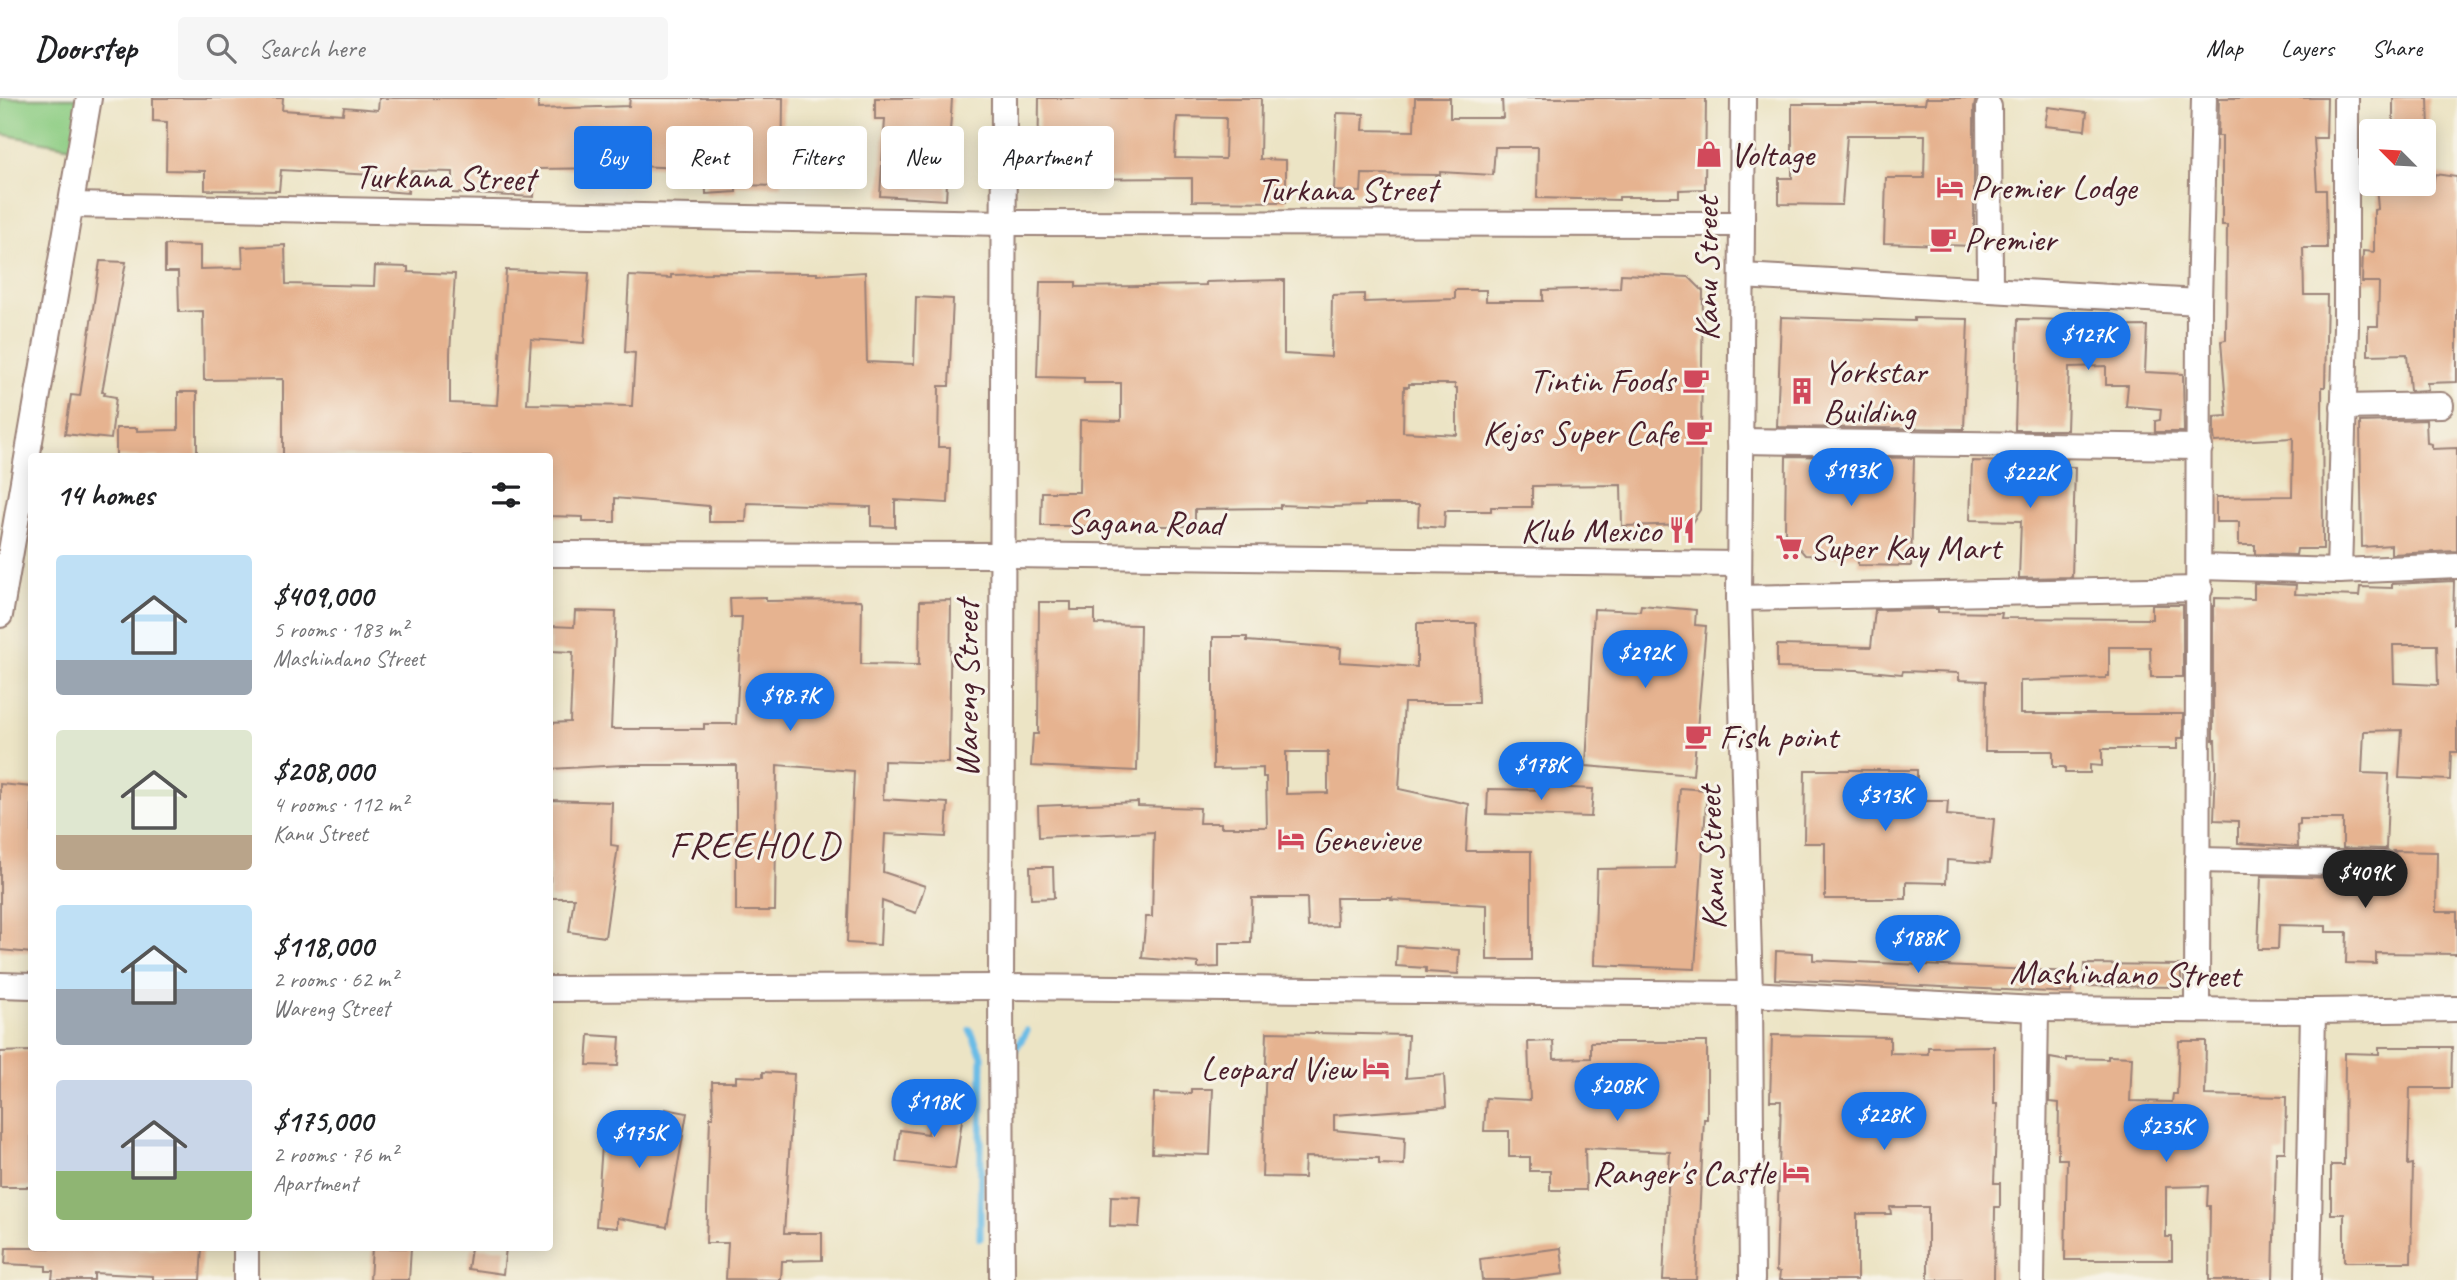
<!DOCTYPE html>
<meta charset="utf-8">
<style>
:root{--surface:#fff;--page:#f6f6f6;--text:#202124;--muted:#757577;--line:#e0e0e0;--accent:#1a73e8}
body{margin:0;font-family:Caveat,sans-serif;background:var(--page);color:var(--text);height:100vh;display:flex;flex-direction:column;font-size:26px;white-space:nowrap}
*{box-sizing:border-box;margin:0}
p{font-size:23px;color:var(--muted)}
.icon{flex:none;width:38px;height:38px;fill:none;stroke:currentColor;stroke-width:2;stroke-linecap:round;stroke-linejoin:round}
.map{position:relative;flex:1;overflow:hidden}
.details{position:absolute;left:28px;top:355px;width:525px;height:798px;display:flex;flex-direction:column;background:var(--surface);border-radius:7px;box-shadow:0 4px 18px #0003}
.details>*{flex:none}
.banner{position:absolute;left:574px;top:28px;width:665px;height:63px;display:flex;gap:14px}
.needle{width:46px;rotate:294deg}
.fabs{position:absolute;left:2359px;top:21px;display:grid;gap:14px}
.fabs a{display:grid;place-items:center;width:77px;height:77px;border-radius:7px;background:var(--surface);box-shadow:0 4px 18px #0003;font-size:35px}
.price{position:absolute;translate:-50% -60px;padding:0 16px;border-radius:24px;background:var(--accent);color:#fff;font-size:23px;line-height:46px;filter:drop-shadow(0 2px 4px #0008)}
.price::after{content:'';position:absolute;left:50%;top:42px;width:21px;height:16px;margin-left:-10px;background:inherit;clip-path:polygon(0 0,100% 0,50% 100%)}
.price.current{background:#222;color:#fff}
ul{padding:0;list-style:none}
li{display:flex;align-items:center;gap:21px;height:175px;padding:0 28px}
li span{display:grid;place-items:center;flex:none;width:196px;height:140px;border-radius:7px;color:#555}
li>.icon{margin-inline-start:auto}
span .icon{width:84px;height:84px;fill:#fffc;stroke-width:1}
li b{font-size:30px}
h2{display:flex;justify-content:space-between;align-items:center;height:84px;padding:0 28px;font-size:30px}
.tag{padding:0 24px;border-radius:7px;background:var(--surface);box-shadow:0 4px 18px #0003;font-size:24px;line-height:63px}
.tag.current{background:var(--accent);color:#fff}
header{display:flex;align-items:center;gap:42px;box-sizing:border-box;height:98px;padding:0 35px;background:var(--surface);border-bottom:2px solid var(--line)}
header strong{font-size:33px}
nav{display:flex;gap:38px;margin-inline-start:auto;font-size:24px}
.search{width:490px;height:63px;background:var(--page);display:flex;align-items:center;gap:18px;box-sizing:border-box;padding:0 24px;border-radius:7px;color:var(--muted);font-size:26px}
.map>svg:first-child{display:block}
.green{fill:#8ecd84;stroke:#6c7658;stroke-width:2}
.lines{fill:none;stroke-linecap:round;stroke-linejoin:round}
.stream{stroke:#6abce6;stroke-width:7}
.building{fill:#e6b390;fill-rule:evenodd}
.minor-casing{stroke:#9b8278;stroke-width:28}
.minor{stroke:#fff;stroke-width:24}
.labels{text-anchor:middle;stroke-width:6;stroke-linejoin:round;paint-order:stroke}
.poi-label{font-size:35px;fill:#4a1f2b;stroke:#f7f3e8;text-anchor:start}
.street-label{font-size:35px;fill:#4a1f2b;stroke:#f7f3e8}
.quarter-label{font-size:38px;letter-spacing:2px;fill:#4a1f2b;stroke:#f7f3e8}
</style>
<header>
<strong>Doorstep</strong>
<div class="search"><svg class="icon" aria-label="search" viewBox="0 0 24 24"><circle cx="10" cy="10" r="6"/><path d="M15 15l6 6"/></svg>Search here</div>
<nav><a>Map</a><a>Layers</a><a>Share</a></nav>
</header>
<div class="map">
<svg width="2457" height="1182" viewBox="0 0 2457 1182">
<rect width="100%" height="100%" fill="#f7f3e8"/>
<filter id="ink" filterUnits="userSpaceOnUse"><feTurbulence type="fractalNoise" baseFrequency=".0143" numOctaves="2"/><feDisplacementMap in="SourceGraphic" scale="14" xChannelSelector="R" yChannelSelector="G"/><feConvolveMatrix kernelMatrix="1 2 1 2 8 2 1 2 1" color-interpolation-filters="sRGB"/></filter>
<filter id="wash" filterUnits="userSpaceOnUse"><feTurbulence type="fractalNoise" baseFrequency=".00686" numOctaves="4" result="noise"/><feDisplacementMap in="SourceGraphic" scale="28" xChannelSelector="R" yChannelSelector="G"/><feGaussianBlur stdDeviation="1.57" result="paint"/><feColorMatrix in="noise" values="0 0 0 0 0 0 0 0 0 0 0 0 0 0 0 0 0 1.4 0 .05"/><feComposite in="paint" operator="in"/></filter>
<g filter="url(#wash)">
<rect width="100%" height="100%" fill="#ece4c5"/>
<polygon class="green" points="0,0 87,0 77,50 0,36"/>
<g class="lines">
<g class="stream">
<polyline points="970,932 982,958 980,1140"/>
<polyline points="1013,970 1014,953 1027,933"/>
</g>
</g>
<g id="blocks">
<g class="building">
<polygon points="153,0 283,0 282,12 343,16 344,9 378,12 379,0 538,0 538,11 629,8 630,0 783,0 782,88 736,87 736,94 706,96 705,71 614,67 614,70 535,71 534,99 453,95 453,74 411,73 408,95 372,92 373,77 281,72 279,93 205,92 205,73 166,72 167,24 153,23"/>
<polygon points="875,0 952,0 946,102 880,98 885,21 875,21"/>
<path d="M1039 0H1261L1260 61 1286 62V104L1192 103V80L1038 81ZM1177 19 1226 20 1225 61 1175 60Z"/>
<polygon points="1415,0 1450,0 1450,20 1503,20 1502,0 1706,0 1705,91 1679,92 1679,99 1619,99 1619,102 1537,100 1538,49 1495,49 1493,77 1440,74 1440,77 1362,76 1361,94 1334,93 1337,15 1364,16 1363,32 1414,33"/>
<polygon points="1926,0 1976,0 1974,9 1974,148 1884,145 1886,80 1924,80 1925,37 1847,37 1842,107 1779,106 1779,80 1792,80 1792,6 1925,6"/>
<polygon points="2219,0 2327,0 2326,40 2314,40 2317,92 2326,92 2327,150 2303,150 2304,197 2327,197 2325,289 2322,289 2323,451 2297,451 2296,457 2255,456 2255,447 2239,447 2239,424 2216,424 2216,399 2292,398 2293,340 2215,344 2214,338 2214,319 2227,318 2221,243 2226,242 2227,127 2222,127 2222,38 2218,38"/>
<polygon points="2393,0 2428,0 2429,33 2393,33"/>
<polygon points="2048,9 2087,14 2085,32 2045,28"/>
<polygon points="2435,76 2457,79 2457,284 2427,285 2428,292 2410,293 2407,256 2368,257 2368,228 2378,228 2379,184 2362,184 2363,153 2374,154 2374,112 2378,111 2376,86 2433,86"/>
<polygon points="165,147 200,148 200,171 243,170 242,149 285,147 286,186 374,188 375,168 408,169 408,174 455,176 450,255 450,305 497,307 506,172 589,175 584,245 531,241 527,306 632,308 635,255 625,254 629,178 671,180 671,177 711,176 711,174 817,175 817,177 865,174 867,264 914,266 916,199 953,201 949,288 939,288 938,349 950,349 948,405 895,402 895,429 871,428 871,409 747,405 746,424 709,424 709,408 615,400 615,424 583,424 583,419 550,418 550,359 283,359 283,281 204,282 203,213 179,214 178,174 165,174"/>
<polygon points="100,163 126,164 102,294 105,294 104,297 116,299 111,341 65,336 71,297 80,298"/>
<path d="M1621 176 1689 179 1703 193 1700 412 1691 426 1622 428 1621 387 1532 388V409H1491V413H1445L1444 430 1418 428 1419 406H1365V408L1331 409 1280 407V410L1195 411V428H1041L1042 394H1079L1080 322 1121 323V285H1084V280L1037 279 1040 184H1076V189L1206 187V184L1284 182V256L1331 259 1332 197 1364 196V204L1455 201V192H1486V203H1543V192L1620 190ZM1409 286H1455V290H1457V337L1403 334 1404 289H1409Z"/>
<polygon points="1781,219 1914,223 1914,220 1968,221 1964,331 1777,329"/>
<polygon points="2018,221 2071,222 2071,229 2147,228 2145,274 2183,276 2184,334 2155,334 2155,323 2160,322 2161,311 2126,308 2128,287 2106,287 2106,268 2069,269 2067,332 2015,332"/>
<polygon points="178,294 197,294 197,359 116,359 116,330 137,330 137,333 178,332"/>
<polygon points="2426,322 2427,345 2432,346 2432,351 2457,350 2457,453 2391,456 2391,447 2362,449 2360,324"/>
<polygon points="1786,358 1914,360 1911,468 1858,467 1858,459 1805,457 1785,434"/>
<polygon points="2014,361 2067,362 2066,369 2075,369 2072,479 2019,480 2021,423 1970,422 1972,363 2014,364"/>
<path d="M2454 483 2453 526H2457V654H2451L2450 682 2399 680 2402 632 2364 633 2362 675 2389 676 2386 751 2343 750V721H2300V726L2297 727 2298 749 2238 745V723L2214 722 2216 669 2215 642H2213V508H2215V500L2254 501V485L2296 487 2295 496 2359 498 2360 489 2392 490V486ZM2393 547H2437L2438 587 2394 585Z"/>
<polygon points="766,499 766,503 861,502 862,504 861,566 919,567 920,503 951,502 949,665 884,663 883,701 948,705 946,739 885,736 883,774 925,788 916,815 882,803 880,847 847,845 854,673 777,667 775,813 736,813 736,667 623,667 550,671 550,625 570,624 573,554 550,553 550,528 574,529 575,513 616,514 611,631 704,631 704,626 736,626 742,519 731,519 730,500"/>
<polygon points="1039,504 1071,504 1071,512 1095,512 1095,526 1140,527 1137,673 1031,668 1033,636 1038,636"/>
<polygon points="1641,507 1696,512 1695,527 1706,528 1693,677 1586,668 1594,511 1640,513"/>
<polygon points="2152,507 2183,507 2183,579 2151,579 2150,549 2109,549 2109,578 2106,578 2106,580 2020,583 2020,616 2183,616 2183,640 2177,640 2177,651 2102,651 2102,668 2090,667 2090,675 2065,675 2065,669 2053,669 2053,653 1985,653 1986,583 1959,582 1959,575 1903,573 1902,576 1857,572 1777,570 1777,547 1871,549 1875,512 1931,511 1938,511 1938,514 2002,515 2001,520 2152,521"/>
<path d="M1417 525H1476L1478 605H1404L1399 691 1469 706 1466 753H1531V862H1487V807L1391 802 1392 800H1336L1337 828 1308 829 1307 800H1252L1251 845H1219V869L1198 870V865L1142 860 1146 819H1152L1154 734 1039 739 1038 708 1138 704V708L1200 710 1199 725H1221V729H1267L1266 679H1263V670L1213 671V539H1247V543L1341 550 1340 564 1417 569ZM1286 654H1328V695L1286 696Z"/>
<polygon points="1805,672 1917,672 1917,703 1948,703 1947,717 1994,721 1990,765 1947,762 1946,785 1906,784 1906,801 1825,801 1825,745 1804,745"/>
<polygon points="0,686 32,689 32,855 0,852"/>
<polygon points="1548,689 1593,691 1591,719 1487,716 1488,691 1548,692"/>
<polygon points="1680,690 1707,692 1695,871 1594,867 1597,771 1675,770"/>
<polygon points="550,702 612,704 611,747 618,748 605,839 569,834 574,800 550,800"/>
<polygon points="2393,753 2437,754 2436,814 2457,814 2457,856 2376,855 2376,866 2346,865 2347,834 2326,834 2326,828 2279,827 2278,851 2258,851 2261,778 2385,781 2397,774 2400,767 2398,759"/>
<polygon points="1030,769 1053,769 1054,800 1031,801"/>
<polygon points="1397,848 1459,852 1458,876 1426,874 1426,870 1396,868"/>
<polygon points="1776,853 1813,855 1813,862 2072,874 2071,895 1775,881"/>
<polygon points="2084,866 2181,867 2181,889 2083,888"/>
<polygon points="1267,934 1408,937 1406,980 1444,977 1446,1009 1334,1017 1334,1032 1405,1039 1404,1067 1379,1066 1379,1060 1305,1059 1304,1080 1262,1079"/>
<polygon points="589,937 620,939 618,968 587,967"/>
<polygon points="1772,937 1890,939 1890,955 1928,956 1928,949 1994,948 1994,1006 1997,1006 1994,1085 2000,1085 2000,1109 1995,1109 1994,1182 1928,1182 1928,1109 1890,1109 1891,1116 1857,1116 1857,1182 1779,1182 1780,1174 1776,1173 1781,1003 1770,1003"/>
<polygon points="1553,943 1554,961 1591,960 1591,944 1707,944 1707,1021 1704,1021 1696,1182 1663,1182 1670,1054 1585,1050 1586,1092 1550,1092 1550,1073 1530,1073 1530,1059 1509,1059 1509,1033 1484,1033 1486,1000 1530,1002 1528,944"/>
<polygon points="2179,943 2206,943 2205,997 2286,999 2285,1054 2276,1054 2273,1182 2209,1182 2210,1108 2207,1108 2208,1088 2166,1089 2166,1139 2172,1139 2172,1162 2065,1162 2067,1061 2058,1061 2059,1005 2049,1004 2050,960 2067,963 2067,960 2108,961 2108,958 2132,959 2130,1003 2172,1004 2173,996 2177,996"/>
<polygon points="2379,949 2452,949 2451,990 2410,990 2408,1067 2413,1066 2411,1164 2344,1164 2344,1116 2331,1116 2331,1067 2344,1067 2345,955 2379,956"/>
<polygon points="30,953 32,1089 0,1089 0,954"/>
<polygon points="763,974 794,976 784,1135 822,1135 822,1162 782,1163 781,1182 726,1181 728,1145 706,1145 710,1019 713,1019 712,984 736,984 736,978 763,979"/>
<polygon points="1191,991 1213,991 1210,1057 1152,1055 1154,995 1191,996"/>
<polygon points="932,1004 964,1008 955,1071 896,1064 900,1032 928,1036"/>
<polygon points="666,1011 687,1015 667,1129 617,1120 617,1130 596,1128 604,1021 664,1025"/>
<polygon points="1111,1098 1141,1099 1139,1129 1110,1128"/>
<polygon points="6,1150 202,1150 200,1182 153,1182 153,1178 94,1175 94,1182 52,1182 53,1173 46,1173 46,1168 5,1166"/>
<polygon points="372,1150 411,1150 409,1182 370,1182"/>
<polygon points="471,1150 506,1150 503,1176 468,1171"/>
<polygon points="1561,1150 1564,1176 1513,1182 1482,1182 1480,1161"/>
</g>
</g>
</g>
<g filter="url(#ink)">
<use href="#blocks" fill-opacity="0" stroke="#9b8278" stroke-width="2"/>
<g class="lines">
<defs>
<g id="minor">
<polyline points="1743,0 1739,500 1750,896 1752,1182"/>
<polyline points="1989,9 1990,192"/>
<polyline points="71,107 1004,125 1742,126"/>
<polyline points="1742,178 2199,204"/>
<polyline points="2343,309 2441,307"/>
<polyline points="1740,343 2200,349"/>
<polyline points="550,456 1001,457 1739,466"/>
<polyline points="2200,469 2339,473 2457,468"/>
<polyline points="2339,473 2346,229 2346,0"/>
<polyline points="1739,500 2200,491"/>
<polyline points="0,517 89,0"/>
<polyline points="2197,762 2385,766"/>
<polyline points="0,887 32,888"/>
<polyline points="550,891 1001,889 1750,896 2036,911 2313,913 2457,911"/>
<polyline points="2197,912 2199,204 2204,0"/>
<polyline points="246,1182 246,1150"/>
<polyline points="1002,1182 1001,889 1004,0"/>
<polyline points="2032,1182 2036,911"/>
<polyline points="2308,1182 2313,913"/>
</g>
</defs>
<use href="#minor" class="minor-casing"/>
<use href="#minor" class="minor"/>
</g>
</g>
<defs>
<symbol id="shop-bare" viewBox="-9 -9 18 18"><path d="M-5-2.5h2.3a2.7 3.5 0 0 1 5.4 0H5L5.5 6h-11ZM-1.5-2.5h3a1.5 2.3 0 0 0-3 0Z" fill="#d1495b" stroke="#f7f3e8" stroke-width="2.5" paint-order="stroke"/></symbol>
<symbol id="hotel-bare" viewBox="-9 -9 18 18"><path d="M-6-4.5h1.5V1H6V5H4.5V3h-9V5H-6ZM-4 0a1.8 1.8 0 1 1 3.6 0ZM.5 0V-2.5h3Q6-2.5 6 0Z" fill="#d1495b" stroke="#f7f3e8" stroke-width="2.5" paint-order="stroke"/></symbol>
<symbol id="cafe-bare" viewBox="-9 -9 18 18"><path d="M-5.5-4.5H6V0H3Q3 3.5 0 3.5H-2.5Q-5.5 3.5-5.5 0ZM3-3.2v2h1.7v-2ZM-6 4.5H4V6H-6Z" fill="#d1495b" stroke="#f7f3e8" stroke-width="2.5" paint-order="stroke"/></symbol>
<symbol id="building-bare" viewBox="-9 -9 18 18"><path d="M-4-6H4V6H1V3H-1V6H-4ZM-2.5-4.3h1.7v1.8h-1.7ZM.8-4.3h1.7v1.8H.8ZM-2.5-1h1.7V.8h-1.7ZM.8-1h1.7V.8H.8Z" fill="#d1495b" stroke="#f7f3e8" stroke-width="2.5" paint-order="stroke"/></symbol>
<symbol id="restaurant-bare" viewBox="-9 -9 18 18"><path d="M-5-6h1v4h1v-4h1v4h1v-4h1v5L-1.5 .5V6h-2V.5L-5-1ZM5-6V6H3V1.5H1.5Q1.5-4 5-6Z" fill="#d1495b" stroke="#f7f3e8" stroke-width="2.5" paint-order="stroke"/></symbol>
<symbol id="supermarket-bare" viewBox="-9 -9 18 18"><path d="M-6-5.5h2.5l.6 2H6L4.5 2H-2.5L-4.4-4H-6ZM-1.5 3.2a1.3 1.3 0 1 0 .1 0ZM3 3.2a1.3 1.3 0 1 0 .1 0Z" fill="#d1495b" stroke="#f7f3e8" stroke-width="2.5" paint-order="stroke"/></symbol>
</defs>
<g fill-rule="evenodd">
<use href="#shop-bare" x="1690" y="37" width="38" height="38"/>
<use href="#hotel-bare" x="1931" y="70" width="38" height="38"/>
<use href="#cafe-bare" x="1924" y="122" width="38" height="38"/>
<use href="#cafe-bare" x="1677" y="263" width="38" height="38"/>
<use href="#building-bare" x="1783" y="274" width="38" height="38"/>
<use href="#cafe-bare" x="1680" y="315" width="38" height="38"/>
<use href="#restaurant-bare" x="1663" y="413" width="38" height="38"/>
<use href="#supermarket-bare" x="1770" y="430" width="38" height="38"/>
<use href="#cafe-bare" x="1679" y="619" width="38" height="38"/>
<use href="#hotel-bare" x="1272" y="722" width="38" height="38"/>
<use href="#hotel-bare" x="1357" y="951" width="38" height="38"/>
<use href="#hotel-bare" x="1777" y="1055" width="38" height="38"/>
</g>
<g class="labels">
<g class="poi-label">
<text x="1730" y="68">Voltage</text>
<text x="1971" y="101">Premier Lodge</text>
<text x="1964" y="153">Premier</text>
<text x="1823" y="285">Yorkstar<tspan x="1823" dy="40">Building</tspan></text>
<text x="1675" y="294" text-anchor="end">Tintin Foods</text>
<text x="1678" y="346" text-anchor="end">Kejos Super Cafe</text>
<text x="1661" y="444" text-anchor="end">Klub Mexico</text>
<text x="1810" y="461">Super Kay Mart</text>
<text x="1719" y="650">Fish point</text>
<text x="1312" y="753">Genevieve</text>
<text x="1355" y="982" text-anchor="end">Leopard View</text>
<text x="1775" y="1086" text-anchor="end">Ranger's Castle</text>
</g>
<g class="street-label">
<text transform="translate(445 79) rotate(1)" y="12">Turkana Street</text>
<text x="1347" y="103">Turkana Street</text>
<text transform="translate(1706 171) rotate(-90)" y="12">Kanu Street</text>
<text transform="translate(1145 424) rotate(1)" y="12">Sagana Road</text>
<text transform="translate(966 591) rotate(-90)" y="12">Wareng Street</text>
<text transform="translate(1711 760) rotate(-92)" y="12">Kanu Street</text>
<text transform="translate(2125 875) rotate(1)" y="12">Mashindano Street</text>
</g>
<g class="quarter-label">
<text x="755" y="759">FREEHOLD</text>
</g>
</g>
</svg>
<div class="fabs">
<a><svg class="needle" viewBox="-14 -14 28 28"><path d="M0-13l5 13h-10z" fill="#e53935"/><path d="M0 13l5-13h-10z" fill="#757577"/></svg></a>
</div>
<b class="price" style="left:2088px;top:274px">$127K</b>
<b class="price" style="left:1851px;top:410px">$193K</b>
<b class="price" style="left:2030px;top:412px">$222K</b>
<b class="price" style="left:1645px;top:592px">$292K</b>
<b class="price" style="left:790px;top:635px">$98.7K</b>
<b class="price" style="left:1541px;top:704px">$178K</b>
<b class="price" style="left:1885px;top:735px">$313K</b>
<b class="price current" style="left:2365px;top:812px">$409K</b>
<b class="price" style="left:1918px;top:877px">$188K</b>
<b class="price" style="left:1617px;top:1025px">$208K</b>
<b class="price" style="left:934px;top:1041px">$118K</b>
<b class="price" style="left:1884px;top:1054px">$228K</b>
<b class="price" style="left:2166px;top:1066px">$235K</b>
<b class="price" style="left:639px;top:1072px">$175K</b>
<div class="banner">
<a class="tag current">Buy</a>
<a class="tag">Rent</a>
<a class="tag">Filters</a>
<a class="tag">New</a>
<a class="tag">Apartment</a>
</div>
<section class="details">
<h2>14 homes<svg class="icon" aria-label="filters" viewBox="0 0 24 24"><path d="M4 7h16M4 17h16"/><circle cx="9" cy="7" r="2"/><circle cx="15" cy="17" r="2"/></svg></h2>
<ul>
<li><span style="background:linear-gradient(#bfe0f5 75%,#9aa5b1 0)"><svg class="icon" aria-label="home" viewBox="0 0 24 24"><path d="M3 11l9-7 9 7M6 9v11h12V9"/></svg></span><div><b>$409,000</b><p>5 rooms · 183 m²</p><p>Mashindano Street</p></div></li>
<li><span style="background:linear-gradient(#dfe7d0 75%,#b9a48a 0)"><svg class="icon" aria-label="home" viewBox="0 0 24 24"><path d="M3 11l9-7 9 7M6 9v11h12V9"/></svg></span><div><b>$208,000</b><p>4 rooms · 112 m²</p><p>Kanu Street</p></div></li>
<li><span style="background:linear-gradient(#bfe0f5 60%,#9aa5b1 0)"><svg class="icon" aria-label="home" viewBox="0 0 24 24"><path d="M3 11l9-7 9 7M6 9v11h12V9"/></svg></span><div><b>$118,000</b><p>2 rooms · 62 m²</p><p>Wareng Street</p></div></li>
<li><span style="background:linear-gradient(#c9d6e8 65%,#8fb573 0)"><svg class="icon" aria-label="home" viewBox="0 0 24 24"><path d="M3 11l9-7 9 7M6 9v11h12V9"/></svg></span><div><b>$175,000</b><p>2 rooms · 76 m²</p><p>Apartment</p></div></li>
</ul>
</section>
</div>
